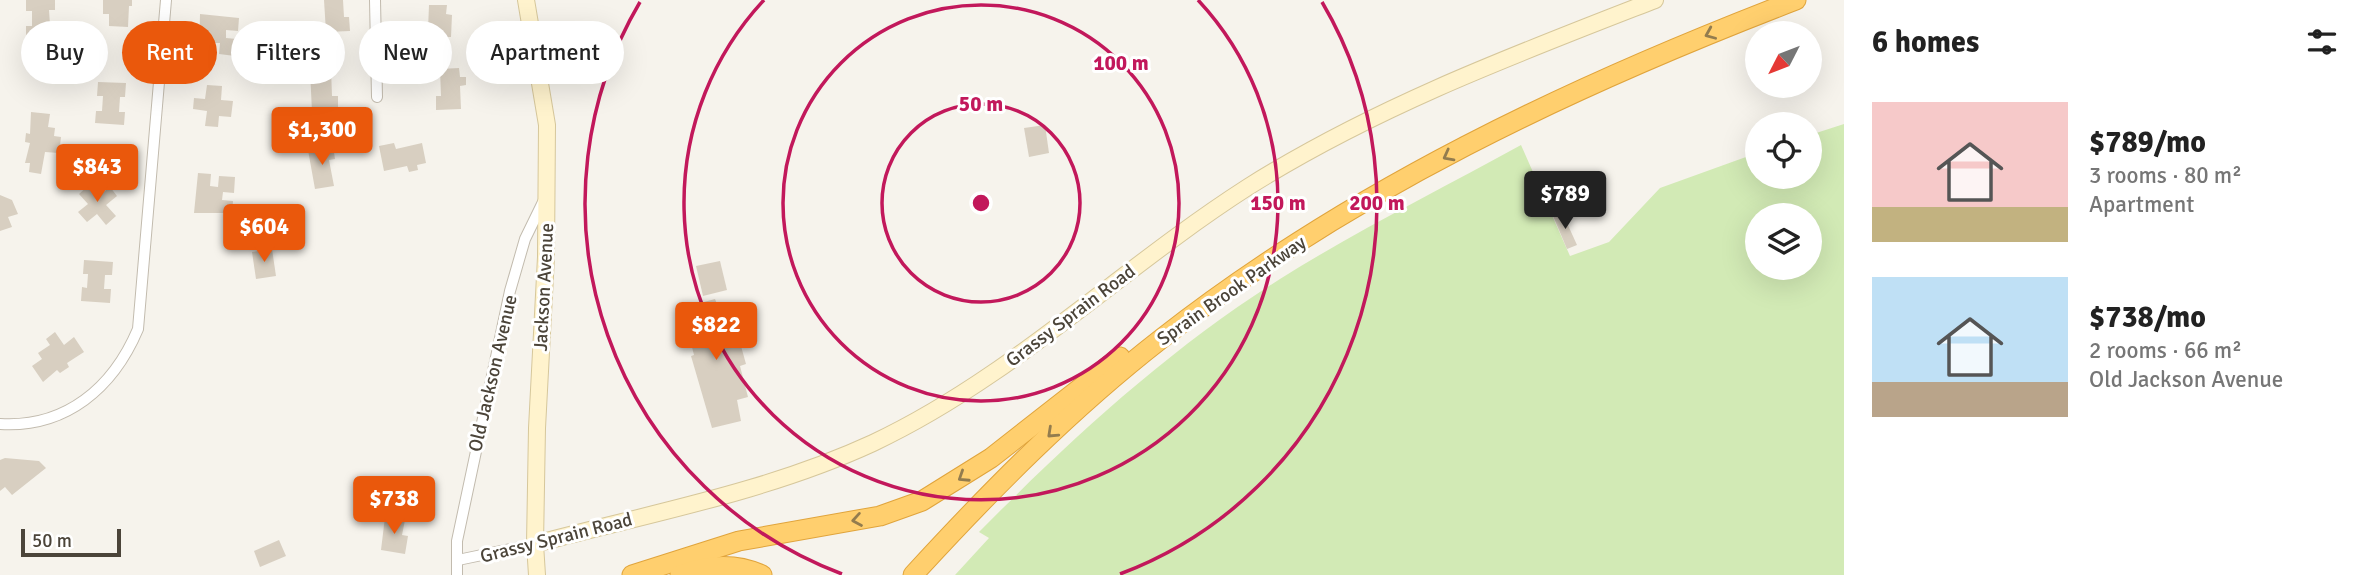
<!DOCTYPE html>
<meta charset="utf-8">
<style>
:root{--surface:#fff;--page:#f6f6f6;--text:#222;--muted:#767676;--accent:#ea580c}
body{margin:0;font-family:Signika,sans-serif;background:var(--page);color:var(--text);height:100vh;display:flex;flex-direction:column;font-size:26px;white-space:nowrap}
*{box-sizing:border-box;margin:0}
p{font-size:23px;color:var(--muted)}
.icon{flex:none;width:38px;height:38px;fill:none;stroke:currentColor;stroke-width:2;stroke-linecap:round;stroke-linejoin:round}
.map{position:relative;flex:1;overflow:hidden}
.panel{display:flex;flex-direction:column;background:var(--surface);width:525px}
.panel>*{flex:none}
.guide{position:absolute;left:21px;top:21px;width:665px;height:63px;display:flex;gap:14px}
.needle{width:46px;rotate:228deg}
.controls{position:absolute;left:1745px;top:21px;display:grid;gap:14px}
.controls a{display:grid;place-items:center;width:77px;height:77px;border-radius:50%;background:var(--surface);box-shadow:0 7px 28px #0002;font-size:35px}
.scale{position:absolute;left:21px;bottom:18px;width:100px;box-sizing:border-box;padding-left:7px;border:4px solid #4b4439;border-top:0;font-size:19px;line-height:24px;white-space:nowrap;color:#4b4439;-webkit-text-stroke:5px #fff;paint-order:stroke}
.price{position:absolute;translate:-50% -60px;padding:0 16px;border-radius:7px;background:var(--accent);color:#fff;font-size:23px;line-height:46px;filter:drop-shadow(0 2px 4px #0008)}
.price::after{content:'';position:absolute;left:50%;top:42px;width:21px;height:16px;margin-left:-10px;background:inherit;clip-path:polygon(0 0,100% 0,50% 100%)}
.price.active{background:#222;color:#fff}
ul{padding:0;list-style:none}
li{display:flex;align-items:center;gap:21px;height:175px;padding:0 28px}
li span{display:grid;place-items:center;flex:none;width:196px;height:140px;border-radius:0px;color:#555}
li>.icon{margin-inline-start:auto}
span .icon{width:84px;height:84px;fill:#fffc;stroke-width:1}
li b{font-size:30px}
h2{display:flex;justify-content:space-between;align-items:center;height:84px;padding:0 28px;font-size:30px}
.tag{padding:0 24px;border-radius:32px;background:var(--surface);box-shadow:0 7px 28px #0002;font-size:24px;line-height:63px}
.tag.active{background:var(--accent);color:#fff}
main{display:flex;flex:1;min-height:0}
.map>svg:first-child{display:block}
.green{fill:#d2eab5;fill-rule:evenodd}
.building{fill:#d8cfc1}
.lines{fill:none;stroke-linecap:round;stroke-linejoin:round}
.street-casing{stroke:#c2bbae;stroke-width:12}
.secondary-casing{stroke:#d6c79b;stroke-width:18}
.highway-casing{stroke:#e0a43c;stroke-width:21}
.street{stroke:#fff;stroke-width:10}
.secondary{stroke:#fff3cd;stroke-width:16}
.highway{stroke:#ffcf6e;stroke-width:19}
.oneway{stroke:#937c4e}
.ring{fill:none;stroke:#c2185b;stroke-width:3.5}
.labels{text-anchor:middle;stroke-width:6;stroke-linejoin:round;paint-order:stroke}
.street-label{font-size:19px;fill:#4b4439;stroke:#fff}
.centre{fill:#c2185b;stroke:#fff;stroke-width:3.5}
.ring-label{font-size:21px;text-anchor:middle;font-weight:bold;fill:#c2185b;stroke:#fff;stroke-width:6;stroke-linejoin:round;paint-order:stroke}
</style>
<main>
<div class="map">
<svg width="1844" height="575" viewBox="0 0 1844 575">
<rect width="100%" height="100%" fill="#f6f3ec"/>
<path class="green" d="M1844 124V575H955L989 538 979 532C1071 439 1169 349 1280 279 1358 230 1441 189 1521 145L1570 256 1609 242 1660 188 1757 153V177H1810V135ZM1757 215H1810V268H1757Z"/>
<g class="building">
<polygon points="26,0 55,0 55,10 49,10 50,25 56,25 56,38 26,38 26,26 32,26 32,11 26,11"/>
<polygon points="103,0 132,0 132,6 129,6 128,27 109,26 109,14 103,14"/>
<polygon points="324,0 343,0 344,17 349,17 350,31 326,32"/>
<polygon points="429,5 447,5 446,14 452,15 451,37 445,37 445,45 421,44 422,30 428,30"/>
<polygon points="200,14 239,18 238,31 226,30 226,38 237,39 235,56 219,54 220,43 212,43 211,54 199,54"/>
<polygon points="459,68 460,77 466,77 466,85 460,86 461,109 436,110 436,96 441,96 440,69"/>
<polygon points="331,69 332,96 338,96 338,111 312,112 310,70"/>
<polygon points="98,82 126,83 125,97 120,97 119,112 125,112 124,125 95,123 96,111 102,111 103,96 97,96"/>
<polygon points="207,85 222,86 221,100 233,101 231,117 219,116 218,127 205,126 207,111 193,109 194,98 205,99"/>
<polygon points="31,112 50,114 48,127 55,128 54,136 61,137 59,153 45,152 41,174 29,172 30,163 25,163 30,143 25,142 26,133 30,134"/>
<polygon points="1045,125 1049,153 1029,157 1024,128"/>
<polygon points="394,143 396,149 422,143 426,163 417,165 418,170 409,172 407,166 384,171 379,146"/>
<polygon points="333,146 335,159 329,160 334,186 315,189 308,150"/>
<polygon points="198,173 211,174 210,186 218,187 219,176 235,177 234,193 223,192 222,200 233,201 232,213 194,213"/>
<polygon points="90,184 100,195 110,187 117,196 106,205 116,216 106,225 97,214 87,222 78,212 88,204 79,194"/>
<polygon points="0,195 12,200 18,214 8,217 12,227 0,231"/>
<polygon points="1562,212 1577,245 1567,249 1553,216"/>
<polygon points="272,249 276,276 256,279 252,252"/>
<polygon points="84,260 113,262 112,275 105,275 104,289 111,289 110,303 81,301 82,287 87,288 88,274 83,274"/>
<polygon points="720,261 727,290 703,296 696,266"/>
<polygon points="715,299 717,304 723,303 735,348 741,346 746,364 740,366 748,397 737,400 741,421 712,428 691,356 694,355 682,308"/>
<polygon points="55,332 64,345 74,337 84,352 67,363 69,367 60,373 57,370 43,382 32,366 42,359 38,353 50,345 46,339"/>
<polygon points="5,458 39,461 46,468 12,495 5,487 0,491 0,460"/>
<polygon points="385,517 405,520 402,535 408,536 405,554 381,550"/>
<polygon points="279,540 286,556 260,567 254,551"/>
</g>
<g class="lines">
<defs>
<g id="street">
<polyline points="375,0 377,97"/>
<path d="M0 424C66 428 113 388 138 329L166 0"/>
<polyline points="458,560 535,544"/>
<polyline points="457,575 457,541 510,291 525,239 545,198"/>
</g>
<g id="secondary">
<polyline points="526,0 547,125 546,257 537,428 535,544 537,575"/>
<path d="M535 544C647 514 767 492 873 443 1011 378 1120 269 1248 187 1375 107 1516 54 1655 0"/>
</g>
<g id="highway">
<polyline points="632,575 739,541 880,516 922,501 991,458 1120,357"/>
<path d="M680 575C707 565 735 562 762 575"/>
<path d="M913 575C990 491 1071 409 1161 339 1351 190 1572 86 1796 0"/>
</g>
</defs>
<use href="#street" class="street-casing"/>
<use href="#secondary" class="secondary-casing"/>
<use href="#highway" class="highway-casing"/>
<use href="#street" class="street"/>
<use href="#secondary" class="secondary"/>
<use href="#highway" class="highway"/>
</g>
<defs><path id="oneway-chevron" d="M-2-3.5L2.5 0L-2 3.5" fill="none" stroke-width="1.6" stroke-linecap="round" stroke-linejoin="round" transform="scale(1.75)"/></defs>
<g class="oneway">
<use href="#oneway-chevron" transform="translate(1710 34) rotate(157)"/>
<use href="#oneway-chevron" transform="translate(1448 156) rotate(152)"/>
<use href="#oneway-chevron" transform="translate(1052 433) rotate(137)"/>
<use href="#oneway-chevron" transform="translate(963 477) rotate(147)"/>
<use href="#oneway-chevron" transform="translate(857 520) rotate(170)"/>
</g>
<g class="ring">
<circle cx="981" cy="203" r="99"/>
<circle cx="981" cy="203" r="198"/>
<path d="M1198 0A297 297 0 1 1 764 0"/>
<path d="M842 574A396 396 0 0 1 640 2M1322 2A396 396 0 0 1 1120 574"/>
</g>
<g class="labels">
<g class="street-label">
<text transform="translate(543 287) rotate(-87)" y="7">Jackson Avenue</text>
<text transform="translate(1231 290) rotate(-35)" y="7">Sprain Brook Parkway</text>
<text transform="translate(1070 315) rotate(-37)" y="7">Grassy Sprain Road</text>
<text transform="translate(492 373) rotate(-77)" y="7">Old Jackson Avenue</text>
<text transform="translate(556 537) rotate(-14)" y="7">Grassy Sprain Road</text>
</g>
</g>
<circle cx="981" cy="203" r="10" class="centre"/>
<g class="ring-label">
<text x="1121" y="70">100 m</text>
<text x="981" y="111">50 m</text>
<text x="1278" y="210">150 m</text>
<text x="1377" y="210">200 m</text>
</g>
</svg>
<div class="controls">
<a><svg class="needle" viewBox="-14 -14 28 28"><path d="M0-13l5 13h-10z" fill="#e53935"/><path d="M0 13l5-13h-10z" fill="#767676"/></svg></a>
<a><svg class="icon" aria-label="locate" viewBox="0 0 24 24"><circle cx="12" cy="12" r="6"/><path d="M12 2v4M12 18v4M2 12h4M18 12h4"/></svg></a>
<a><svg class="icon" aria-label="layers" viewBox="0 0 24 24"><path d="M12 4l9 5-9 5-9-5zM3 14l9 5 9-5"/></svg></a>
</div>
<div class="scale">50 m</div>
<b class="price" style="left:322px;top:167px">$1,300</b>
<b class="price" style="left:97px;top:204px">$843</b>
<b class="price active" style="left:1565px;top:231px">$789</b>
<b class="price" style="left:264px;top:264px">$604</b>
<b class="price" style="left:716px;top:362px">$822</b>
<b class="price" style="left:394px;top:536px">$738</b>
<div class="guide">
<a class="tag">Buy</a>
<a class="tag active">Rent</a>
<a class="tag">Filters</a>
<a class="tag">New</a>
<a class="tag">Apartment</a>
</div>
</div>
<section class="panel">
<h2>6 homes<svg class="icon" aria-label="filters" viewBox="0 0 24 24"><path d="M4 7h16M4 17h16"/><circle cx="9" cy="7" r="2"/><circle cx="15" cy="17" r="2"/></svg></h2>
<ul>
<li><span style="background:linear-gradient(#f6c9c9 75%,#c2b280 0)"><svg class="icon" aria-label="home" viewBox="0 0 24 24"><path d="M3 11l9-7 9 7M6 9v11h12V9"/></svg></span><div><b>$789/mo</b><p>3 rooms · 80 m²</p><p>Apartment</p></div></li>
<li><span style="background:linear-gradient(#bfe0f5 75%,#b9a48a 0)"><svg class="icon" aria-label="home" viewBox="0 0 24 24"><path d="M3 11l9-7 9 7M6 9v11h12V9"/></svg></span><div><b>$738/mo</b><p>2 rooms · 66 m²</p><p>Old Jackson Avenue</p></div></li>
</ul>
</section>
</main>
